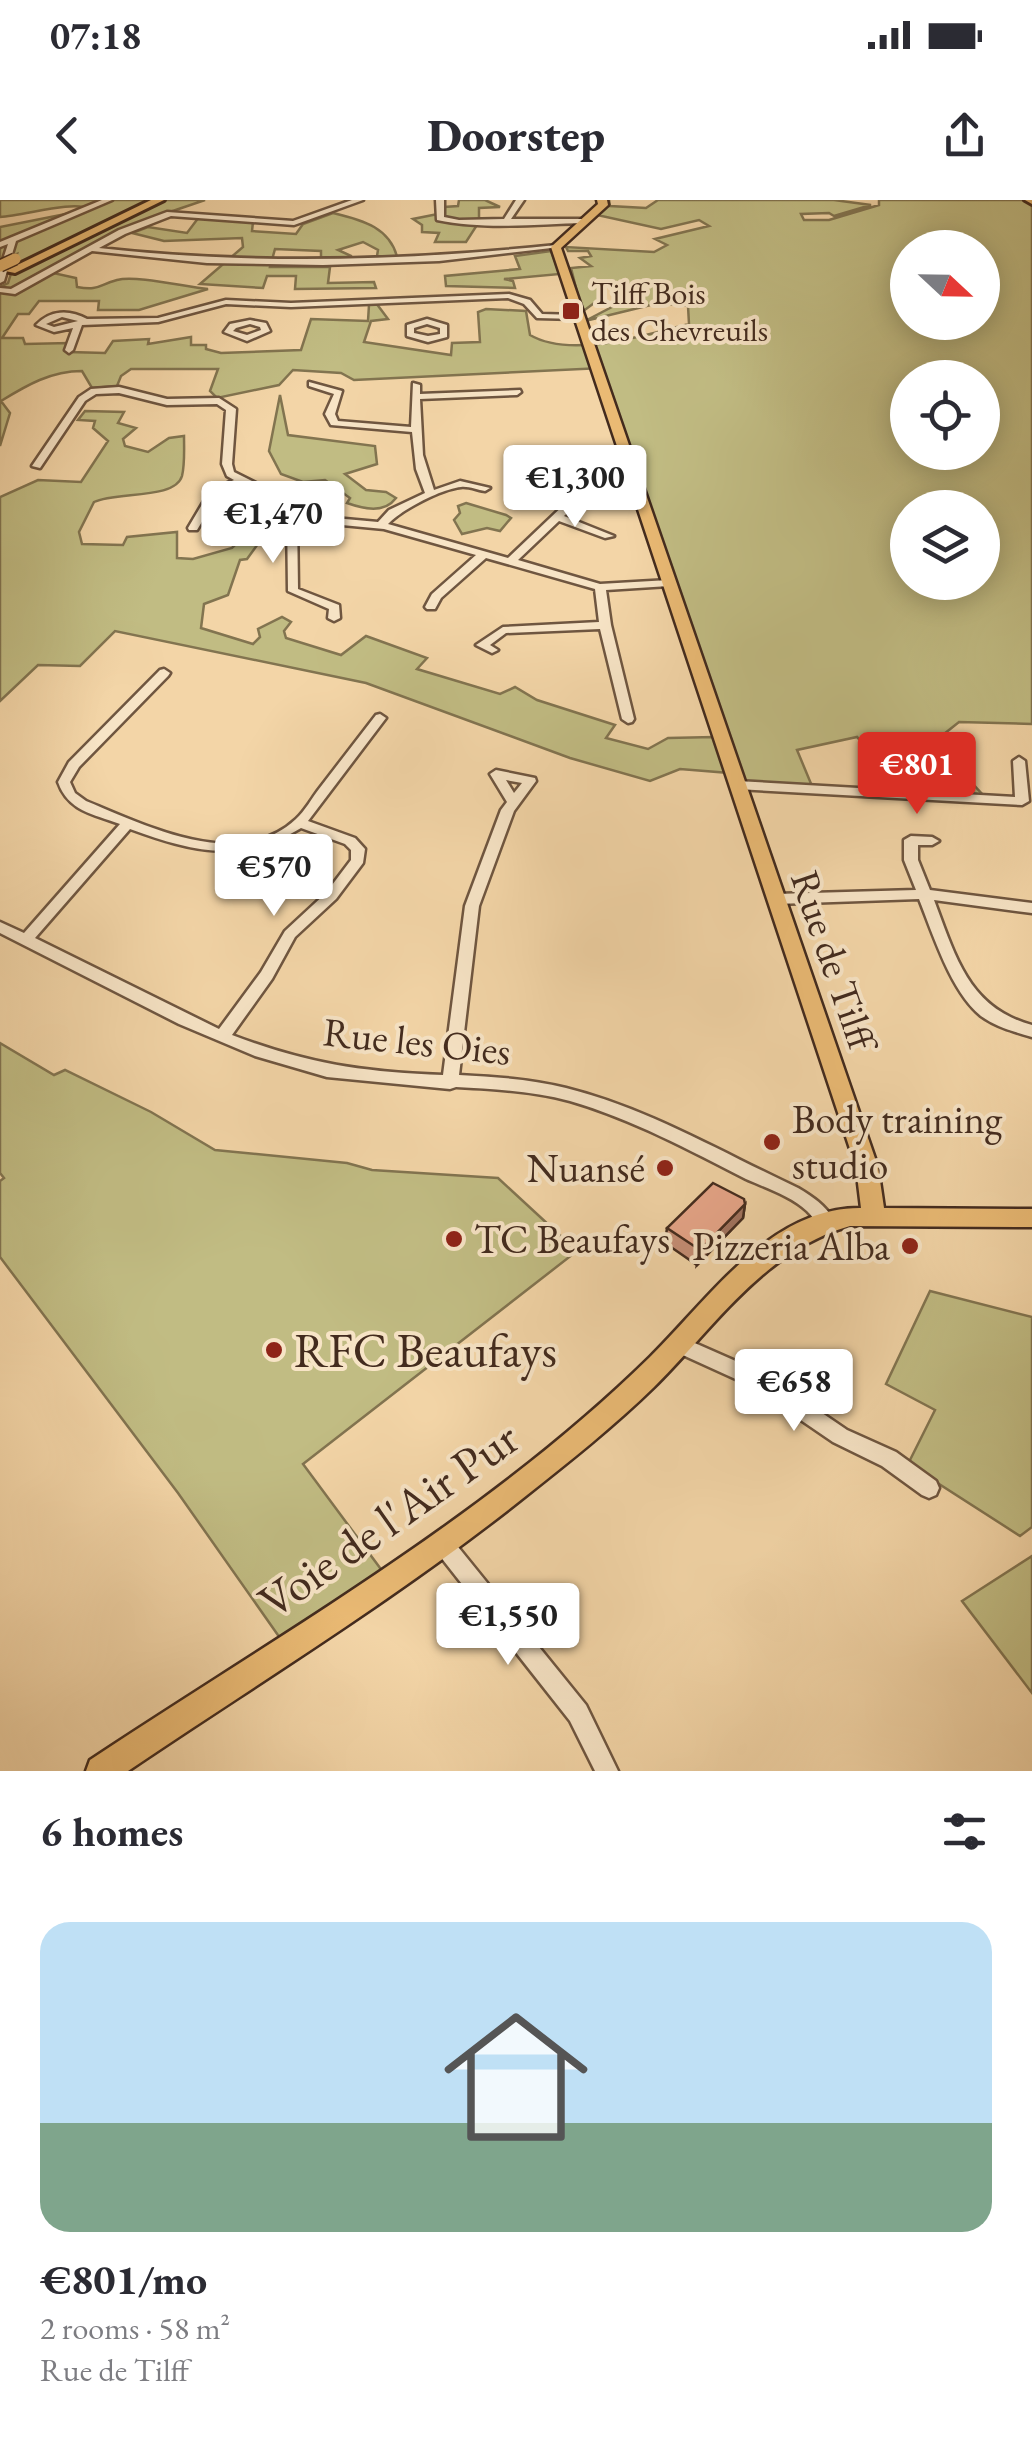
<!DOCTYPE html>
<meta charset="utf-8">
<style>
:root{--surface:#fff;--page:#f2f2f3;--text:#2b2b33;--muted:#7c7c81;--line:#e1e1e2;--accent:#d93025}
body{margin:0;font-family:"EB Garamond",serif;background:var(--page);color:var(--text);height:100vh;display:flex;flex-direction:column;font-size:38px;white-space:nowrap}
*{box-sizing:border-box;margin:0}
p{font-size:32px;color:var(--muted)}
.icon{flex:none;width:55px;height:55px;fill:none;stroke:currentColor;stroke-width:2;stroke-linecap:round;stroke-linejoin:round}
.map{position:relative;height:1571px;overflow:hidden}
.side{display:flex;flex-direction:column;background:var(--surface);flex:1}
.side>*{flex:none}
.needle{width:65px;rotate:112deg}
.tools{position:absolute;left:890px;top:30px;display:grid;gap:20px}
.tools a{display:grid;place-items:center;width:110px;height:110px;border-radius:50%;background:var(--surface);box-shadow:0 5px 25px #0003;font-size:50px}
.price{position:absolute;translate:-50% -85px;padding:0 22px;border-radius:10px;background:#fff;color:#222;font-size:32px;line-height:65px;filter:drop-shadow(0 2px 5px #0008)}
.price::after{content:'';position:absolute;left:50%;top:60px;width:30px;height:22px;margin-left:-15px;background:inherit;clip-path:polygon(0 0,100% 0,50% 100%)}
.price.active{background:var(--accent);color:#fff}
ul{padding:0;list-style:none}
li{display:grid;align-content:center;gap:20px;height:530px;padding:0 40px}
li+li{border-top:2px solid var(--line)}
li span{display:grid;place-items:center;height:310px;border-radius:30px;color:#555}
li>.icon{margin-inline-start:auto}
span .icon{width:180px;height:180px;fill:#fffc;stroke-width:1}
li b{font-size:42px}
h2{display:flex;justify-content:space-between;align-items:center;height:120px;padding:0 40px;font-size:42px}
.status{display:flex;justify-content:space-between;align-items:center;height:70px;padding:0 50px;background:var(--surface);direction:ltr}
.status svg{height:28px;fill:currentColor}
header{display:flex;justify-content:space-between;align-items:center;height:130px;padding:0 40px;background:var(--surface);font-size:45px;font-weight:800}
.map>svg:first-child{display:block}
.green{fill:#c1bc83;stroke:#827450;stroke-width:2.5;fill-rule:evenodd}
.lines{fill:none;stroke-linecap:round;stroke-linejoin:round}
.minor-casing{stroke:#6f5640;stroke-width:5}
.major-casing{stroke:#432b1e;stroke-width:5}
.highway-casing{stroke:#432b1e;stroke-width:6}
.minor{fill:#f7e4c6;fill-rule:evenodd}
.major{fill:#eaba74;fill-rule:evenodd}
.highway{fill:#eaba74;fill-rule:evenodd}
.highway-bridge-casing{stroke:#432b1e;stroke-width:14;stroke-linecap:butt}
.highway-bridge{stroke:#eaba74;stroke-width:11}
.wall{fill:#c89078;stroke:#432b1e;stroke-width:2.5}
.shaded-wall{fill:#a37561;stroke:#432b1e;stroke-width:2.5}
.building{fill:#e9a78b;stroke:#432b1e;stroke-width:2.5}
.poi-dot{fill:#8f2418;stroke:#f7e4c6;stroke-width:4}
.labels{text-anchor:middle;stroke-width:8;stroke-linejoin:round;paint-order:stroke}
.far-poi-label{font-size:32px;fill:#432b1e;stroke:#f7e4c6;text-anchor:start}
.street-label{font-size:40px;fill:#432b1e;stroke:#f7e4c6}
.poi-label{font-size:40px;fill:#432b1e;stroke:#f7e4c6;text-anchor:start}
.near-poi-label{font-size:48px;fill:#432b1e;stroke:#f7e4c6;text-anchor:start}
.near-street-label{font-size:48px;fill:#432b1e;stroke:#f7e4c6}
</style>
<div class="status"><b>07:18</b><svg viewBox="0 0 49 12"><path d="M0 12V9h3v3zM5 12V6h3v6zM10 12V3h3v9zM15 12V0h3v12zM26 1h20v11H26zM47 4h2v5h-2z"/></svg></div>
<header><svg class="icon" aria-label="back" viewBox="0 0 24 24"><path d="M15 5l-7 7 7 7"/></svg>Doorstep<svg class="icon" aria-label="share" viewBox="0 0 24 24"><path d="M12 15V3M7 8l5-5 5 5M5 13v7h14v-7"/></svg></header>
<div class="map">
<svg width="1032" height="1571" viewBox="0 0 1032 1571">
<rect width="100%" height="100%" fill="#f3d5a7"/>
<filter id="stains"><feTurbulence type="fractalNoise" baseFrequency=".002" numOctaves="4"/><feColorMatrix values="0 0 0 0 .2 0 0 0 0 .09 0 0 0 0 .02 0 0 0 .5 -.17"/></filter>
<radialGradient id="worn" r=".72"><stop offset=".6" stop-color="#630" stop-opacity="0"/><stop offset="1" stop-color="#630" stop-opacity=".3"/></radialGradient>
<g class="green">
<path d="M0 0H205L161 15 60 63 53 73 76 78 77 87C99 91 98 85 117 80 136 75 186 87 208 89L139 110H98L99 101H39L29 114H18L2 138H23L25 144 69 143V152L105 153 113 141 149 139 148 144 191 137V145H206V149L221 153 301 150 311 119 368 121 369 105 376 103 388 119 371 121 364 142 451 155 452 143 480 142 478 112 486 109 526 111 530 135C571 159 645 135 689 124L688 106 659 103 585 121 629 98 626 82 597 83 601 98 582 112 571 68 591 66 580 58 591 56 588 51H568L566 47 654 52 667 45 655 39 709 26 699 20 661 29 597 15 609 0 610 6 646 8 658 0H834L871 5 834 16 829 13 801 14 804 20H829L879 5V0H1032V524L959 522 934 542 983 595 936 594 917 569 883 566 857 537 797 550 812 586 743 581 602 168 354 180 341 173 293 170 279 185 217 198 210 191 218 169H131L121 176 117 186 92 188 82 171C51 171 27 185 1 201L10 213 0 246V87L8 83 17 54 0 61V27L91 9C71 0 25 16 0 17ZM908 48H982V122H908ZM908 178H982V252H908ZM908 308H982V382H908Z"/>
<polygon points="459,0 485,0 500,7 479,8 479,22 466,42 435,42 439,33 422,32 422,25 413,19 443,13 444,7 458,6"/>
<path d="M333 13C363 20 392 28 398 61L376 62 378 50 363 42 338 50 351 56 353 63H321V51L275 49 270 67H330L328 83 374 82 376 88 295 89 296 76H267L263 88 200 84 243 47 242 38 164 41 132 33 148 27 187 33 199 17 253 22 252 31 296 34 303 24Z"/>
<polygon points="551,51 560,74 504,79 513,81 515,88 446,86 445,76 520,69 515,56"/>
<path d="M280 195 288 235 375 246 377 264 345 274 366 290 386 292 396 298C384 314 364 309 347 303L350 298 325 280 303 282 281 274 269 251Z"/>
<path d="M85 211 124 212 118 223 136 228 123 239 125 246 148 252 169 238 184 236C184 249 185 264 182 276 175 300 116 291 94 302L79 332 82 344 123 345 127 337 177 332V358L193 359 232 348 236 344 234 321 241 317 260 319V341L247 359 240 360 228 395 204 404 201 428 253 444 260 437 258 429 282 417 291 422 284 431 286 438 341 455 366 436 427 458 417 469 500 494 515 487 537 500 615 525 606 538 648 549 668 538 714 537 730 573 680 569 650 581 570 558 366 483 115 431 80 466 38 465 0 501V297L38 280 81 282 108 241 93 228 95 221 78 220Z"/>
<polygon points="466,303 506,315 511,318 500,331 487,328 462,334 454,320 460,313 458,306"/>
<polygon points="0,843 54,875 65,870 151,912 215,950 347,963 372,970 498,978 577,1051 303,1264 383,1372 280,1438 178,1293 0,1057 0,981 4,978 0,973"/>
<polygon points="930,1091 1032,1117 1032,1327 1020,1336 908,1264 935,1210 886,1184"/>
<polygon points="1032,1356 1032,1493 962,1401"/>
</g>
<g class="lines">
<defs>
<g id="minor">
<polygon points="102,0 112,0 16,41 4,81 0,83 0,69 8,44 0,47 0,42"/>
<path d="M352 0H363L294 25 171 16 125 34 99 48C252 65 403 61 556 45L560 47 439 61 323 65 207 63 92 51 15 94 0 92V88L11 89 119 30 167 12 293 21Z"/>
<path d="M436 0H444V17L459 20 504 19 516 0H524L511 19H585L589 21 585 23C536 24 485 30 437 20Z"/>
<path d="M509 94 530 100 542 114 577 115 581 117 577 119 537 118 524 104 508 98 291 107 226 104 158 122 82 125 73 150 69 153 65 150 73 128 54 132 36 125C50 110 69 109 87 119L158 118 226 100 291 103ZM62 117 78 121 54 127 46 124Z"/>
<path d="M427 119 447 125V137L428 142 407 136V125ZM427 124 440 128V134L428 136 414 133V128Z"/>
<path d="M250 120 266 123 270 131 247 141 224 132 230 124ZM250 124 260 127 261 130 247 135 233 131 236 128Z"/>
<path d="M309 182 342 191 335 214 338 221 411 227 413 183 420 185V194L520 190 521 192 517 195 420 199 423 255 434 290 460 281 490 288 485 291C478 290 468 286 461 287 441 289 401 310 388 324L508 358 568 301 569 296 561 283 569 281 579 296 577 304 564 316 614 336 605 338 559 321 518 360 600 384 669 380 674 383 669 386 606 390 611 425 634 519 632 522 628 523 622 519 600 429 506 433 490 445 498 450 492 453 476 445 503 427 599 422 595 389 486 358 441 398 435 409H427L425 407 432 394 476 355 384 329 321 323 300 313 297 315 298 389 339 405 340 418 334 421 328 418 329 409 288 391 287 314 292 309 242 284 218 295 197 330H189L188 328 210 291 234 280 227 276 222 264 226 210 217 204 167 205 119 193 96 194 85 201 40 268 32 266 79 197 91 189 119 187 167 199 219 198 236 209 232 264 234 272 323 317 378 322 389 310 425 293 416 269 412 232 331 225 325 214 334 194 309 186Z"/>
<path d="M164 469 170 473 168 476 79 567 70 582 75 593 86 601C145 625 238 673 296 619 305 611 312 598 319 589 338 564 357 540 376 515L380 514 386 518 308 621 355 638 365 649 363 663 336 699 295 737 272 779 232 835C308 864 363 872 443 875L465 706 501 610 507 602 490 574 496 570 535 578 536 581 514 611 479 706 459 875C495 877 531 879 566 888 647 908 723 953 798 988 813 997 825 1005 834 1020L831 1025C818 1028 816 1020 807 1011 791 996 766 988 746 979 689 950 632 919 570 901 533 891 494 889 456 887L450 889 327 877 255 856 179 824 0 733V722L24 733 120 624C93 614 68 611 58 582L69 562 160 470ZM506 580 522 583 514 593ZM301 628 345 644 351 650V660L326 693 285 731 261 772 219 829 35 738 130 629C193 652 241 664 301 628Z"/>
<polygon points="1019,557 1025,561 1029,601 1022,605 737,589 731,585 737,581 1015,597 1013,561"/>
<path d="M911 636 932 637 939 641 932 645H918V660L930 690 1032 703V713L934 700C955 755 968 808 1032 825V837C1015 832 996 827 981 816 951 792 933 734 919 699L776 704 769 699 776 694 916 690 904 660V640Z"/>
<polygon points="681,1137 765,1174 847,1230 896,1252 936,1281 939,1288 936,1295 929,1298 922,1295 882,1266 833,1242 751,1186 674,1151 672,1145 674,1139"/>
<polygon points="443,1334 450,1337 586,1505 618,1571 595,1571 570,1521 436,1351 433,1344 436,1337"/>
</g>
<path id="major" d="M597 0H607L608 5 561 48 878 967 884 1008 1032 1009V1027L850 1026C764 1050 714 1128 654 1187 614 1226 570 1261 527 1295 401 1396 261 1481 128 1571H86L90 1560C280 1434 486 1318 650 1157 708 1100 770 1007 861 1008L856 967 551 47 598 4Z"/>
<g id="highway">
<polygon points="151,0 164,0 15,73 5,71"/>
<polygon points="1025,0 1032,0 1032,4"/>
</g>
</defs>
<use href="#minor" class="minor-casing"/>
<use href="#major" class="major-casing"/>
<use href="#highway" class="highway-casing"/>
<use href="#minor" class="minor"/>
<use href="#major" class="major"/>
<use href="#highway" class="highway"/>
<defs>
<polyline id="highway-bridge" points="0,66 15,59"/>
</defs>
<use href="#highway-bridge" class="highway-bridge-casing"/>
<use href="#highway-bridge" class="highway-bridge"/>
</g>
<polygon class="wall" points="745,1004 743,1018 697,1065 665,1043 667,1028"/>
<polygon class="shaded-wall" points="745,1004 743,1018 697,1065 700,1050"/>
<polygon class="building" points="713,983 744,999 745,1004 700,1050 667,1028"/>
<g class="poi-dot">
<rect x="561" y="101" width="20" height="20" rx="5"/>
<circle cx="772" cy="942" r="10"/>
<circle cx="665" cy="968" r="10"/>
<circle cx="454" cy="1039" r="10"/>
<circle cx="910" cy="1046" r="10"/>
<circle cx="274" cy="1150" r="10"/>
</g>
<g class="labels">
<g class="far-poi-label">
<text x="591" y="104">Tilff Bois<tspan x="591" dy="37">des Chevreuils</tspan></text>
</g>
<g class="street-label">
<text transform="translate(834 760) rotate(71)" y="14">Rue de Tilff</text>
<text transform="translate(417 841) rotate(6)" y="14">Rue les Oies</text>
</g>
<g class="poi-label">
<text x="792" y="933">Body training<tspan x="792" dy="46">studio</tspan></text>
<text x="645" y="982" text-anchor="end">Nuansé</text>
<text x="474" y="1053">TC Beaufays</text>
<text x="890" y="1060" text-anchor="end">Pizzeria Alba</text>
</g>
<g class="near-poi-label">
<text x="294" y="1167">RFC Beaufays</text>
</g>
<g class="near-street-label">
<text transform="translate(388 1319) rotate(-35)" y="17">Voie de l'Air Pur</text>
</g>
</g>
<rect width="100%" height="100%" filter="url(#stains)"/>
<rect width="100%" height="100%" fill="url(#worn)"/>
</svg>
<div class="tools">
<a><svg class="needle" viewBox="-14 -14 28 28"><path d="M0-13l5 13h-10z" fill="#e53935"/><path d="M0 13l5-13h-10z" fill="#7c7c81"/></svg></a>
<a><svg class="icon" aria-label="locate" viewBox="0 0 24 24"><circle cx="12" cy="12" r="6"/><path d="M12 2v4M12 18v4M2 12h4M18 12h4"/></svg></a>
<a><svg class="icon" aria-label="layers" viewBox="0 0 24 24"><path d="M12 4l9 5-9 5-9-5zM3 14l9 5 9-5"/></svg></a>
</div>
<b class="price" style="left:575px;top:330px">€1,300</b>
<b class="price" style="left:273px;top:366px">€1,470</b>
<b class="price active" style="left:917px;top:617px">€801</b>
<b class="price" style="left:274px;top:719px">€570</b>
<b class="price" style="left:794px;top:1234px">€658</b>
<b class="price" style="left:508px;top:1468px">€1,550</b>
</div>
<section class="side">
<h2>6 homes<svg class="icon" aria-label="filters" viewBox="0 0 24 24"><path d="M4 7h16M4 17h16"/><circle cx="9" cy="7" r="2"/><circle cx="15" cy="17" r="2"/></svg></h2>
<ul>
<li><span style="background:linear-gradient(#bfe0f5 65%,#7fa58c 0)"><svg class="icon" aria-label="home" viewBox="0 0 24 24"><path d="M3 11l9-7 9 7M6 9v11h12V9"/></svg></span><div><b>€801/mo</b><p>2 rooms · 58 m²</p><p>Rue de Tilff</p></div></li>
</ul>
</section>
